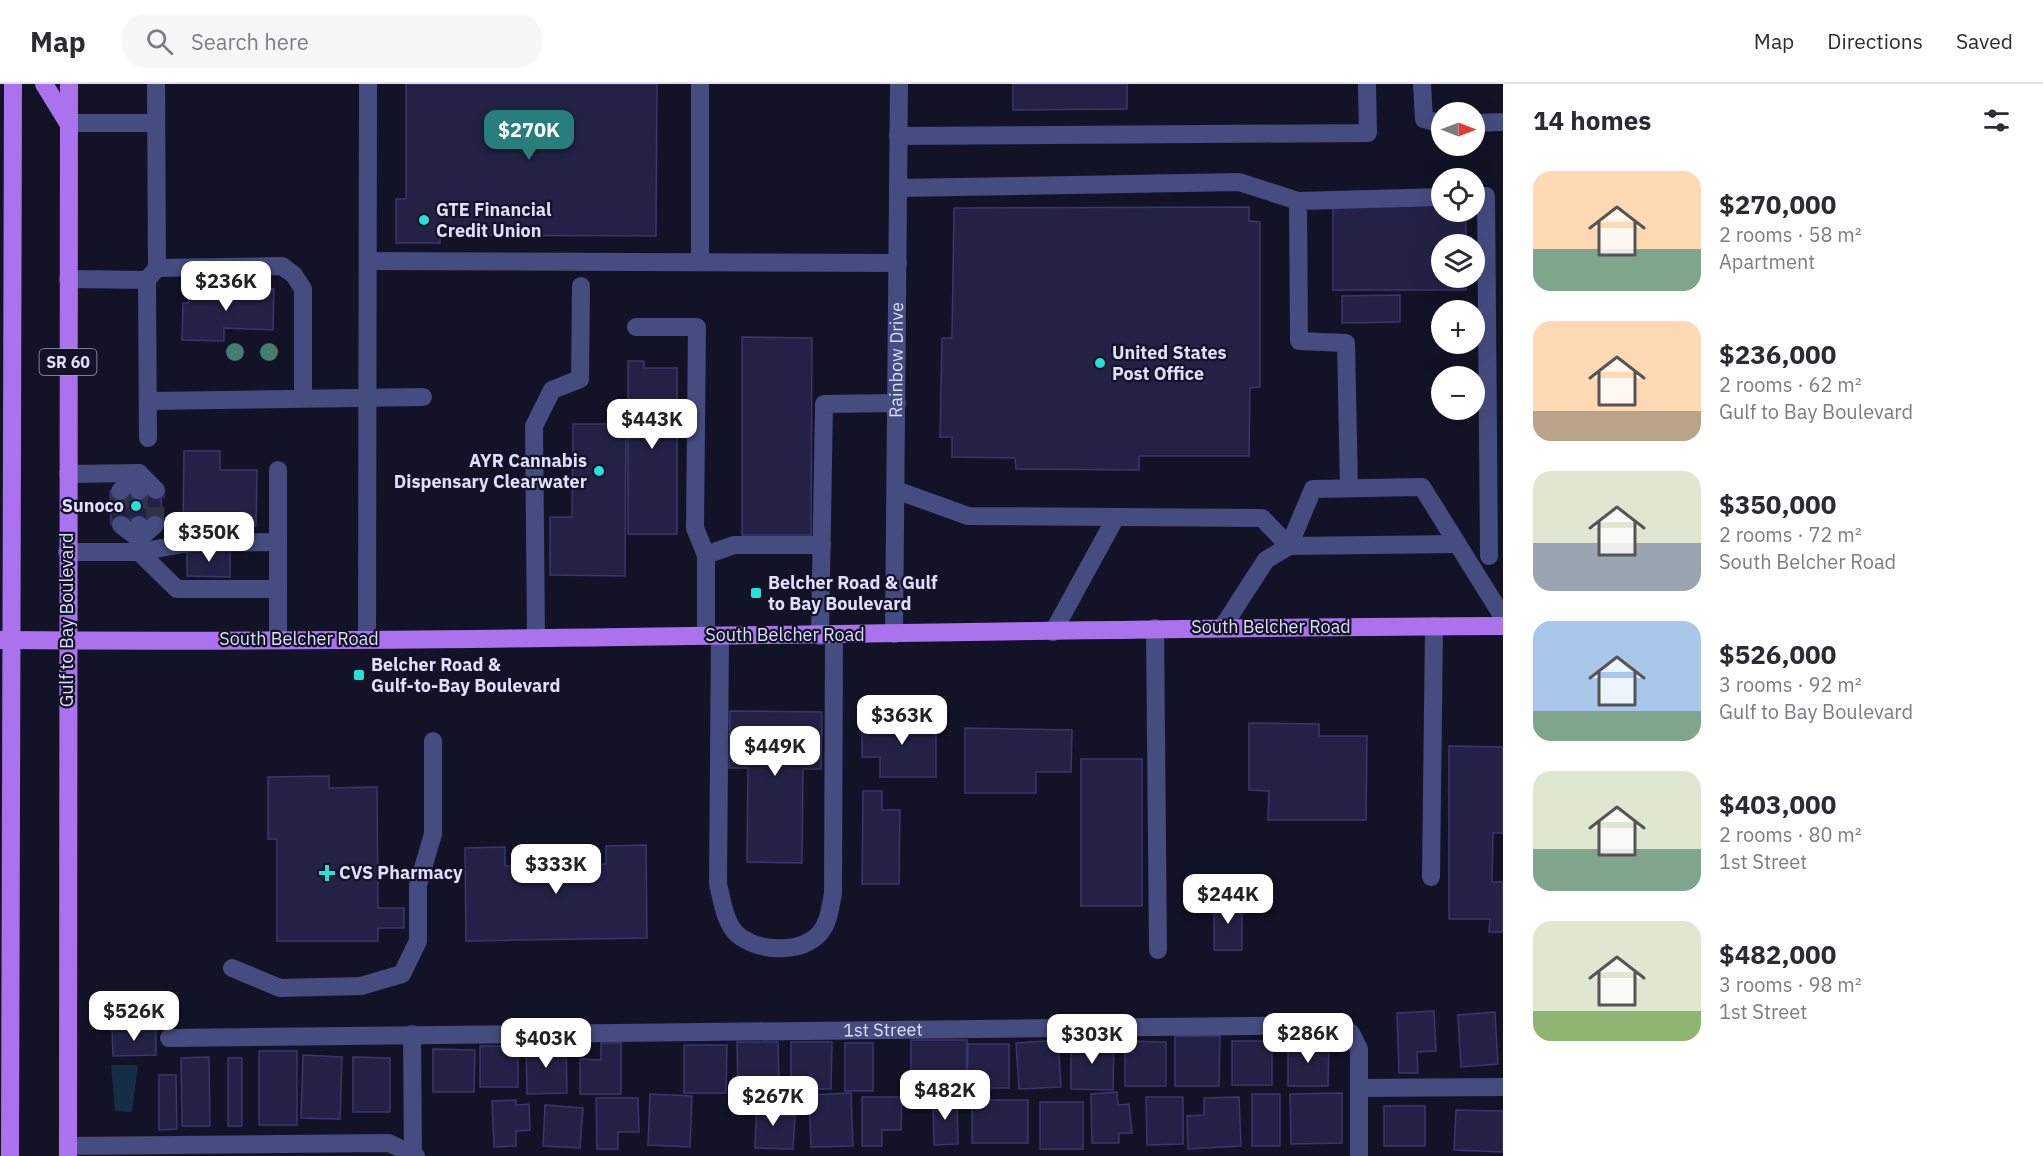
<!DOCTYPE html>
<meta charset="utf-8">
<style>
:root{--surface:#fff;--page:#f7f7f7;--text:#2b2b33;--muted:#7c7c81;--line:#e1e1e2;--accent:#277e7c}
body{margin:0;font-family:"IBM Plex Sans",sans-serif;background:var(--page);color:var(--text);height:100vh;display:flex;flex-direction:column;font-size:22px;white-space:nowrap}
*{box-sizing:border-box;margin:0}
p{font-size:20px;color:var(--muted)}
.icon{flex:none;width:33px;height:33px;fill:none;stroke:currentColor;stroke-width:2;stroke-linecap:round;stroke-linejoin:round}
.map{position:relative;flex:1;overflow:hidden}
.details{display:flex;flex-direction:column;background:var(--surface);width:540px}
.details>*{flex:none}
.needle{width:39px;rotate:90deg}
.controls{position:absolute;left:1431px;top:18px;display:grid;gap:12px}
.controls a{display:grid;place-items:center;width:54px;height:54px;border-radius:50%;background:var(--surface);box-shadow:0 6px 24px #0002;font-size:30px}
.price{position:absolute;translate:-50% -51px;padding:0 14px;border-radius:12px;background:#fff;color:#222;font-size:20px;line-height:39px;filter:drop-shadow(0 2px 3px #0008)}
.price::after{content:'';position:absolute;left:50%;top:36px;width:18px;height:14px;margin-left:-9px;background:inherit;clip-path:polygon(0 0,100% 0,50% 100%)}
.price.current{background:var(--accent);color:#fff}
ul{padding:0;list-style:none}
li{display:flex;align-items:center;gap:18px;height:150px;padding:0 30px}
li span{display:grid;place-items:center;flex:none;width:168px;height:120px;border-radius:18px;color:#555}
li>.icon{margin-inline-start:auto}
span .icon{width:72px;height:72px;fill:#fffc;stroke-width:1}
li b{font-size:26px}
h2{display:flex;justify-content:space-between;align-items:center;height:72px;padding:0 30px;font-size:26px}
header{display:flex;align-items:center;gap:36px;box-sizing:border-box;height:84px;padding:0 30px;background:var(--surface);border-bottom:2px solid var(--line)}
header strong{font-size:28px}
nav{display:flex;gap:33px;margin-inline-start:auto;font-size:21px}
.search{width:420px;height:54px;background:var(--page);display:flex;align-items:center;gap:15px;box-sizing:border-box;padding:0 21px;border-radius:24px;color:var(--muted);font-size:22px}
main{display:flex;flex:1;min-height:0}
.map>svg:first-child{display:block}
.water{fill:#142e45}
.building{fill:#232246;stroke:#38376f;stroke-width:1.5}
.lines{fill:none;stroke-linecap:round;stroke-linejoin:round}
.minor-tunnel{stroke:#313247;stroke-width:18;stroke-dasharray:18 9;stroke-linecap:butt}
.minor{stroke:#444c80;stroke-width:18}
.major{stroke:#aa72ed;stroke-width:18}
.tree{fill:#477d6f}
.poi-dot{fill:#22e3d5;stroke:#131327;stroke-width:2}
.labels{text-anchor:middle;stroke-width:4.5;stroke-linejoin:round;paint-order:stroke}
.shield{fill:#131327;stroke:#a1a2bb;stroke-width:1.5}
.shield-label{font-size:16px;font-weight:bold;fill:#dedffb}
.poi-label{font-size:18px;font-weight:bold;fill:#dedffb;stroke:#131327;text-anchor:start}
.street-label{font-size:18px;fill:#dedffb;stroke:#131327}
</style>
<header>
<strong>Map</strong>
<div class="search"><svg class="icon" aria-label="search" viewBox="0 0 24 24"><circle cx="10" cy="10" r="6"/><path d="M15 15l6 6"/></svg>Search here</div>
<nav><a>Map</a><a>Directions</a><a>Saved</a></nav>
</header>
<main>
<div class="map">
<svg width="1503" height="1072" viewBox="0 0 1503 1072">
<rect width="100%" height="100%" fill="#131327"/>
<polygon class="water" points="111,981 138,981 132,1028 115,1027"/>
<g class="building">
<polygon points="406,0 657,0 656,152 440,151 440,159 396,159 396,115 406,115"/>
<polygon points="1013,0 1127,0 1127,25 1013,26"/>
<polygon points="1333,121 1442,121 1442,128 1466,128 1466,160 1442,160 1442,194 1466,194 1466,206 1333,206"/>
<polygon points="1249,123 1249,137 1260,138 1260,303 1250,304 1249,372 1139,372 1139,386 1016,385 1015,374 952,373 952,353 940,353 942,254 952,254 954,124"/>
<polygon points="189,203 274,205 273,246 224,244 224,257 182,256 183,219 188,219"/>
<polygon points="1400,211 1400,238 1342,239 1342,212"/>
<polygon points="742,253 812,254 811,451 742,451"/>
<polygon points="628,277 644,277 644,284 677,284 677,450 628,450"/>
<polygon points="573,340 626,340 625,492 550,491 550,433 572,433"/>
<polygon points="184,367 220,367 220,386 257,386 256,442 183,442"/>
<polygon points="161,406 162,441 111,441 110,407"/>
<polygon points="187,465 230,465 230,493 187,492"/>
<polygon points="730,627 822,628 821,685 803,685 802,779 747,778 748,684 729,684"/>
<polygon points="862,634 936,634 936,693 880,693 880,673 862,673"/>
<polygon points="1249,639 1319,640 1319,652 1367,652 1366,736 1268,736 1269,707 1249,706"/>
<polygon points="965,644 1072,646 1071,688 1036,688 1036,709 965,709"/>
<polygon points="1449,662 1503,663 1503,749 1493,749 1492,798 1503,798 1503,848 1489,848 1490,835 1449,835"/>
<rect x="1081" y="675" width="61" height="147"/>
<polygon points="329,692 329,704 377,703 378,824 404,824 404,844 378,844 378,857 277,857 277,755 268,755 268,693"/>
<polygon points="863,707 882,707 882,726 900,726 899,800 862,800"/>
<polygon points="646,761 647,854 466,857 465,764 505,763 505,782 525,781 525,763 586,762 586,781 606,780 606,762"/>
<rect x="1214" y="816" width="28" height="50"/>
<polygon points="1434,927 1436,967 1417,968 1418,989 1399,989 1397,929"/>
<polygon points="1495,928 1498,980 1461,983 1458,931"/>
<polygon points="112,945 156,945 156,971 113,972"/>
<polygon points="1175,952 1220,952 1219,1002 1175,1002"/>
<polygon points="911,956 967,956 966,1001 911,1000"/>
<polygon points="1058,956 1061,1003 1019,1005 1016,959"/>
<polygon points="1071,956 1114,958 1113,1006 1071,1005"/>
<polygon points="1125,957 1166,958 1166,1002 1125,1002"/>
<rect x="1232" y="957" width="40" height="44"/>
<polygon points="1288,957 1329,958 1328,1002 1288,1002"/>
<polygon points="737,958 778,958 779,1005 738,1006"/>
<polygon points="791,958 832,958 831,1005 791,1005"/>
<polygon points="601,959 621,959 621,1010 580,1010 580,975 601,976"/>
<rect x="845" y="959" width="28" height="48"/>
<polygon points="968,960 1009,960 1009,1004 967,1004"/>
<polygon points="526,961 566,961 567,1009 527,1010"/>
<polygon points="684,961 727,961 726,1009 684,1009"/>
<rect x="480" y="962" width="38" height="41"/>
<polygon points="433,965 475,966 474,1008 433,1008"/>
<rect x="259" y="967" width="38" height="74"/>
<polygon points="303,971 342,973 340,1035 301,1034"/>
<polygon points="209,973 210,1042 182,1042 181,974"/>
<polygon points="353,973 390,974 390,1028 353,1028"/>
<rect x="228" y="974" width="14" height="68"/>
<polygon points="159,991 176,991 177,1045 159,1046"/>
<polygon points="1117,1008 1118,1021 1129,1020 1132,1049 1119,1049 1119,1059 1092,1059 1091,1010"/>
<polygon points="851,1009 853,1062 811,1063 809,1011"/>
<polygon points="1342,1009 1342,1059 1291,1060 1290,1010"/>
<polygon points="650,1010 692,1012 690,1063 648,1061"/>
<rect x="1252" y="1010" width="28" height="52"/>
<polygon points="862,1013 902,1013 901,1046 882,1046 882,1062 862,1062"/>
<polygon points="933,1013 957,1013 958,1060 934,1061"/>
<polygon points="1146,1013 1183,1013 1183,1060 1147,1061"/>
<polygon points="1239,1013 1241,1062 1188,1065 1187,1032 1204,1031 1204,1014"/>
<polygon points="596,1014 638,1014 639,1048 618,1048 618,1065 597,1065"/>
<polygon points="757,1014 776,1014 775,1031 795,1032 793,1065 755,1064"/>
<polygon points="516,1016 516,1021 529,1020 530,1046 516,1047 516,1062 494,1063 492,1017"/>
<rect x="972" y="1016" width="56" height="43"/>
<rect x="1040" y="1018" width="43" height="47"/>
<polygon points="545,1021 583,1024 580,1064 543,1062"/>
<rect x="1384" y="1022" width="41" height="40"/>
<polygon points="1456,1026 1503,1027 1503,1068 1454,1066"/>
</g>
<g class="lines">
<g class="minor-tunnel">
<polyline points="120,407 121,441"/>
<polyline points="139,407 139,441"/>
<polyline points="155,441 156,406"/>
</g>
<g class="minor">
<polyline points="700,0 700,178"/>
<polyline points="1422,0 1424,35 1442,40"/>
<polyline points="68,39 156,39"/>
<polyline points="1474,39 1503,38"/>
<polyline points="898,52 1368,49 1367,0"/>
<polyline points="898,104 1239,98 1298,117"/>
<polyline points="1474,112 1486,112 1489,472"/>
<polyline points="368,177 898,179"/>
<polyline points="157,184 282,182 294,191 303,205 303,314"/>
<polyline points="68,195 147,196 157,184 156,0"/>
<polyline points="147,196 148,354"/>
<polyline points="636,243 697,243 695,444 706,471 706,552"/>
<polyline points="148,317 423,313"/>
<polyline points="278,386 278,555"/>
<polyline points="68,390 139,389 139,407"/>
<polyline points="1349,404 1346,259 1299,257 1298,117 1442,113"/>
<polyline points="896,406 968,432 1262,434 1289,462"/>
<polyline points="120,407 139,389 156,406"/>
<polyline points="121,441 139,455 155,441"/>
<polyline points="278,458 189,459 139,468 177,505 278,505"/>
<polyline points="1289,462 1313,405 1422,403 1503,533"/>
<polyline points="67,468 139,468 139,441"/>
<polyline points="706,471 734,461 822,461"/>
<polyline points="1155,544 1158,866"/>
<polyline points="1222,544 1266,476 1289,462 1456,460"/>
<polyline points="1053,548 1116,433"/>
<path id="s1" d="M894 550 899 0"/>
<polyline points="536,552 534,342 552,306 580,295 581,202"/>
<path d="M720 552 718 800C722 816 725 840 738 851 759 868 801 870 820 849 829 839 830 823 833 810L834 551"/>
<polyline points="820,552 824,320 897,319"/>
<polyline points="367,555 368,0"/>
<polyline points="1431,793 1434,542"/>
<polyline points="232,884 280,904 361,902 402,890 418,857 418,801 433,750 433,657"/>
<polyline points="412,950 413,1072"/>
<path id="s2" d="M169 954 1334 941 1351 949 1359 965V1072"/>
<polyline points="1359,1004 1503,1003"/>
<polyline points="68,1062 389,1059 416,1072"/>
</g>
<g class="major">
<polyline points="44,0 68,39"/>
<path d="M0 556C501 560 1002 544 1503 542"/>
<polyline points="10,1072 13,0"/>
<polyline points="68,1072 69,0"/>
</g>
</g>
<g class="tree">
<circle cx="235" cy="268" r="9"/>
<circle cx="269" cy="268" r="9"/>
</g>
<g class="poi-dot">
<circle cx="424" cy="136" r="6"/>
<circle cx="1100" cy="279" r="6"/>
<circle cx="599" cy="387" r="6"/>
<circle cx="136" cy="422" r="6"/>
<rect x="750" y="503" width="12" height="12" rx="3"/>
<rect x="353" y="585" width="12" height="12" rx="3"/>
<path d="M324 780h6v6h6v6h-6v6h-6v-6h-6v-6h6z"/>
</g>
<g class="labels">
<rect class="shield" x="39.5" y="265" width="57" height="26" rx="4.5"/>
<g class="shield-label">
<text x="68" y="284">SR 60</text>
</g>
<g class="poi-label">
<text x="436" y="132">GTE Financial<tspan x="436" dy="21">Credit Union</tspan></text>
<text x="1112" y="275">United States<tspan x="1112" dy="21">Post Office</tspan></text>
<text x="587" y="383" text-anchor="end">AYR Cannabis<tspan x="587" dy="21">Dispensary Clearwater</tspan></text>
<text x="124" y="428" text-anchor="end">Sunoco</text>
<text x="768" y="505">Belcher Road &amp; Gulf<tspan x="768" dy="21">to Bay Boulevard</tspan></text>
<text x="371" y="587">Belcher Road &amp;<tspan x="371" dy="21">Gulf-to-Bay Boulevard</tspan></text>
<text x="339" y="795">CVS Pharmacy</text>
</g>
<g class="street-label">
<text dy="6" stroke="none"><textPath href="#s1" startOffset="274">Rainbow Drive</textPath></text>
<text transform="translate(67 536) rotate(-90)" y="6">Gulf to Bay Boulevard</text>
<text x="1271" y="549">South Belcher Road</text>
<text x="785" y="557">South Belcher Road</text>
<text x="299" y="561">South Belcher Road</text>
<text dy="6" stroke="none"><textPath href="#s2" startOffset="714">1st Street</textPath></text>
</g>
</g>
</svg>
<div class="controls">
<a><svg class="needle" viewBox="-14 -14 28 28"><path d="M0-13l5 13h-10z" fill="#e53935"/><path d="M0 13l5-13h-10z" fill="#7c7c81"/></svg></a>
<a><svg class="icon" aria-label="locate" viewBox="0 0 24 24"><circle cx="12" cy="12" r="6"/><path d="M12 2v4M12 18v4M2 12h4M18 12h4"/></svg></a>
<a><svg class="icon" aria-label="layers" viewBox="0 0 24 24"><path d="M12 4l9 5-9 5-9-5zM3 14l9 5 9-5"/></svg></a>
<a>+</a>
<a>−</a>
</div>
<b class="price current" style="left:529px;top:77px">$270K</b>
<b class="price" style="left:226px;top:228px">$236K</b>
<b class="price" style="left:652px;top:366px">$443K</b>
<b class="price" style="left:209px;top:479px">$350K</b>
<b class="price" style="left:902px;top:662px">$363K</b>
<b class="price" style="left:775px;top:693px">$449K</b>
<b class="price" style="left:556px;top:811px">$333K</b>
<b class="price" style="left:1228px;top:841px">$244K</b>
<b class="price" style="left:134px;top:958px">$526K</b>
<b class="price" style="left:1308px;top:980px">$286K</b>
<b class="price" style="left:1092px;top:981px">$303K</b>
<b class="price" style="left:546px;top:985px">$403K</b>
<b class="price" style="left:945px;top:1037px">$482K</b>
<b class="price" style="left:773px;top:1043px">$267K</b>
</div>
<section class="details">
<h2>14 homes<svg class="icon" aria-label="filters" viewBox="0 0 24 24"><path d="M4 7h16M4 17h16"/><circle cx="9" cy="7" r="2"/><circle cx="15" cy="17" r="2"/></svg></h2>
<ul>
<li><span style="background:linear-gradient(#ffd9b3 65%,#7fa58c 0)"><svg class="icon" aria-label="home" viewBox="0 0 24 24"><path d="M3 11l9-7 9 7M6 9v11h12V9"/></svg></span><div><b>$270,000</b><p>2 rooms · 58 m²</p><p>Apartment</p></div></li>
<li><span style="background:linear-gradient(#ffd9b3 75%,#b9a48a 0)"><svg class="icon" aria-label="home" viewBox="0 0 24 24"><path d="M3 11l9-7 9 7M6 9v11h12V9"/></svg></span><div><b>$236,000</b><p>2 rooms · 62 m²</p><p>Gulf to Bay Boulevard</p></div></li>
<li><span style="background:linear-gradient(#dfe7d0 60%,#9aa5b1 0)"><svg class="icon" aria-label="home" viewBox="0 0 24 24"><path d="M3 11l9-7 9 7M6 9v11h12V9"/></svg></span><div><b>$350,000</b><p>2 rooms · 72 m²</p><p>South Belcher Road</p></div></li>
<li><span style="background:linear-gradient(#a9c7e8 75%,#7fa58c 0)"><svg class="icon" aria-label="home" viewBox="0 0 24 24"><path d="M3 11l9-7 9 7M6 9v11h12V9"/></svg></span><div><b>$526,000</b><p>3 rooms · 92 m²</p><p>Gulf to Bay Boulevard</p></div></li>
<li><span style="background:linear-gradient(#dfe7d0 65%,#7fa58c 0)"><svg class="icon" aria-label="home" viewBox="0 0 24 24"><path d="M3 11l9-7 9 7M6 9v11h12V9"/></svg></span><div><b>$403,000</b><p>2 rooms · 80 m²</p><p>1st Street</p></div></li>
<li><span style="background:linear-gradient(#dfe7d0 75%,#8fb573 0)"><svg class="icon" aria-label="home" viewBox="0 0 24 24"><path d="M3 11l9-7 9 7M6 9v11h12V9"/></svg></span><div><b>$482,000</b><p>3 rooms · 98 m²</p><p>1st Street</p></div></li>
</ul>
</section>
</main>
